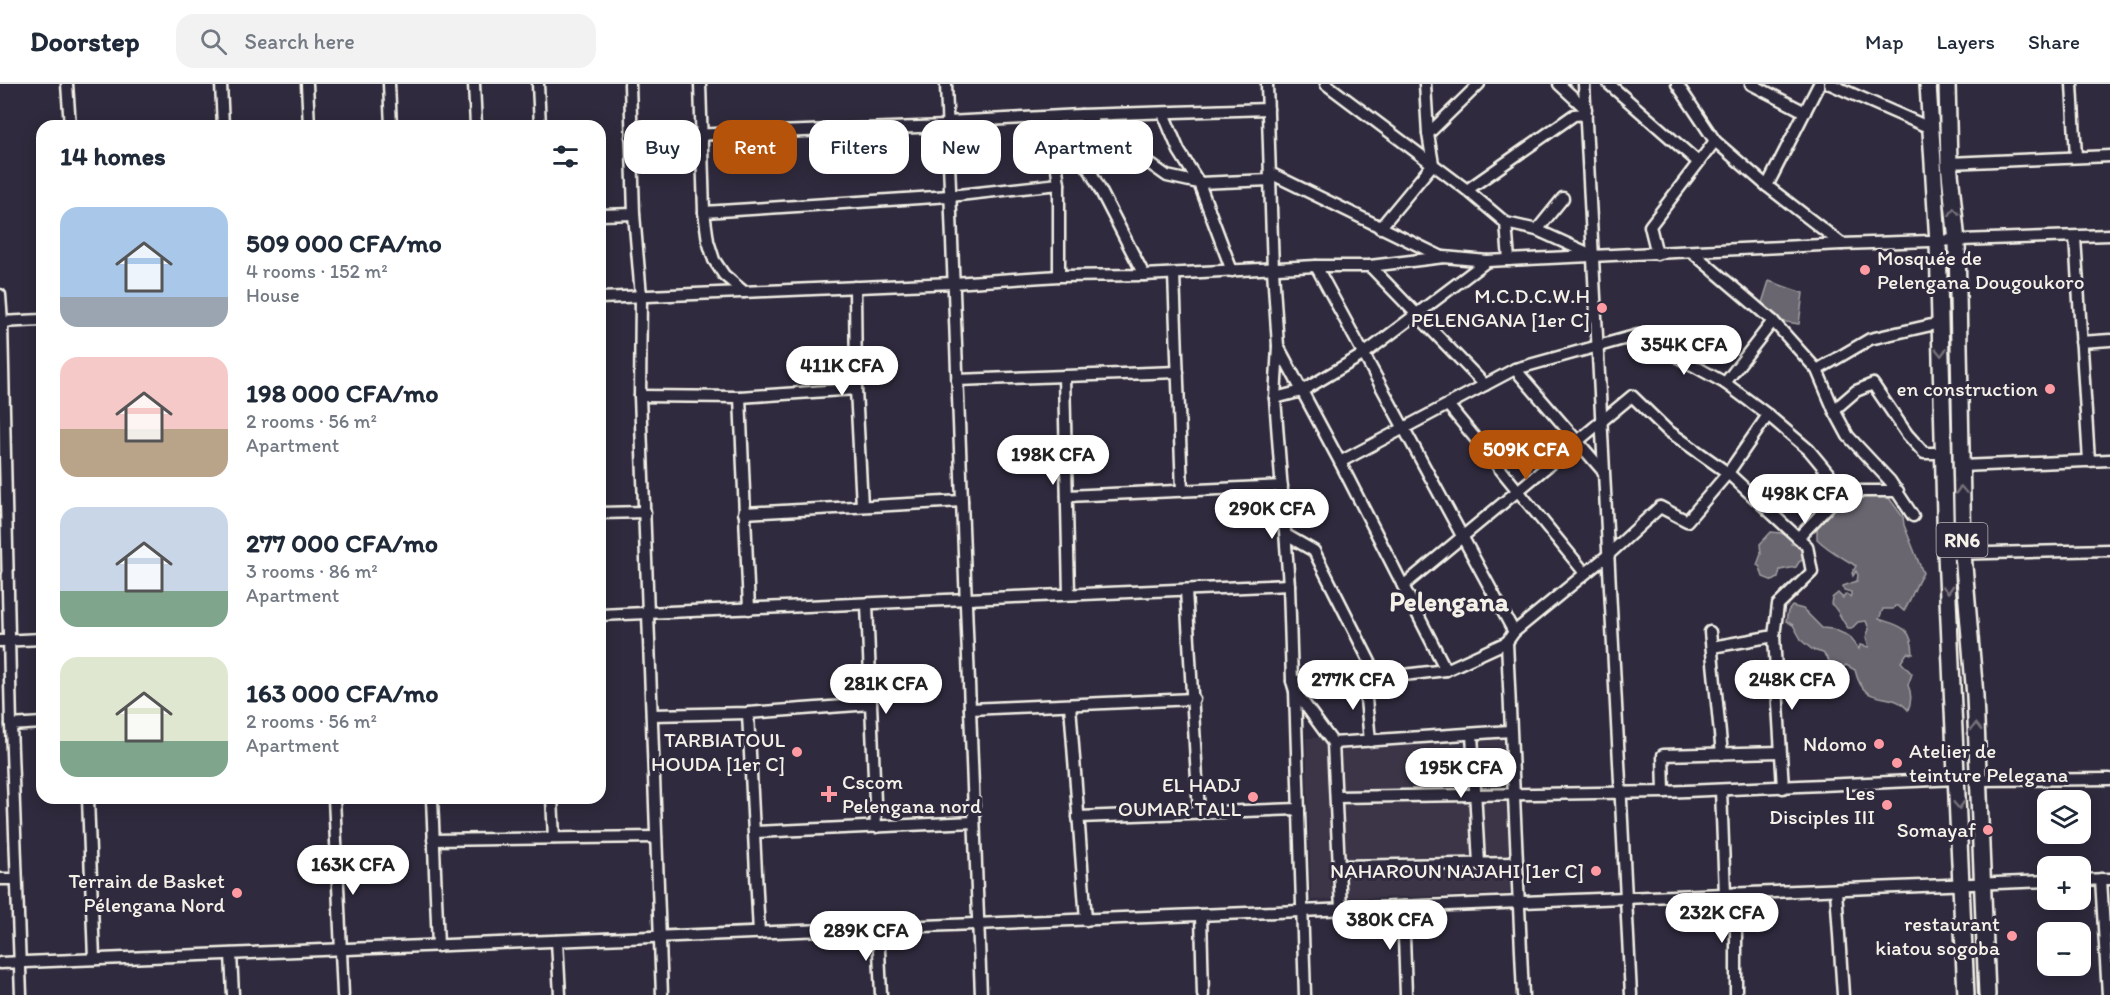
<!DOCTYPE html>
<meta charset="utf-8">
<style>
:root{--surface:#fff;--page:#f2f2f3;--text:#1f2937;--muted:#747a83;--line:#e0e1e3;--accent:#b45309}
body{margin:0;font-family:Itim,sans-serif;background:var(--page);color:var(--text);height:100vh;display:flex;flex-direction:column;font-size:22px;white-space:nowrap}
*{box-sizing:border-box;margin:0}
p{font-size:20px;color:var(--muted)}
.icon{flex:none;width:33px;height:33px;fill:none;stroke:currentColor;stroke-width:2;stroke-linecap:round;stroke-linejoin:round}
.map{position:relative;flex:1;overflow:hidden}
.panel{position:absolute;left:36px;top:36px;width:570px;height:684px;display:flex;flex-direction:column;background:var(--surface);border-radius:18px;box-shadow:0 3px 15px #0003}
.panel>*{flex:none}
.top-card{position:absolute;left:624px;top:36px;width:570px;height:54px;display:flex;gap:12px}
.controls{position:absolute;left:2037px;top:706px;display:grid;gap:12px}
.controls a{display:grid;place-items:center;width:54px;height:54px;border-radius:12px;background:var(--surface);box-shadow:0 3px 15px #0003;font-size:30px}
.price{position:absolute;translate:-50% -51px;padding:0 14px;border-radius:21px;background:#fff;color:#222;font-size:20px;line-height:39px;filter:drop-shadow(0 2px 3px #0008)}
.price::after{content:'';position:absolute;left:50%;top:36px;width:18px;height:14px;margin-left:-9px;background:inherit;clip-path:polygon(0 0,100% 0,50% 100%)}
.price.current{background:var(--accent);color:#fff}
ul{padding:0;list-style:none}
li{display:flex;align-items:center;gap:18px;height:150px;padding:0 24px}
li span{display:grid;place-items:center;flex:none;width:168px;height:120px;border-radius:18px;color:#555}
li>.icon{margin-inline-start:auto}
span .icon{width:72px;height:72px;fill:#fffc;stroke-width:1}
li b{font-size:26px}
h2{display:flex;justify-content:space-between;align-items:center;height:72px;padding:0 24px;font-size:26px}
.pill{padding:0 21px;border-radius:18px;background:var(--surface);box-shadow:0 3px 15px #0003;font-size:21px;line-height:54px}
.pill.current{background:var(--accent);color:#fff}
header{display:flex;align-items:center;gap:36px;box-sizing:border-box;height:84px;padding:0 30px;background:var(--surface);border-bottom:2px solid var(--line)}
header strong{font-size:28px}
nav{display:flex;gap:33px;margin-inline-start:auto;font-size:21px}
.search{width:420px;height:54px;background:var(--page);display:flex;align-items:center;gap:15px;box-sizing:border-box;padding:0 21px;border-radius:18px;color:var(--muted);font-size:22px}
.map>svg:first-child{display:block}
.built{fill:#3b3647}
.water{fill:#6a6670;stroke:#a19ea0;stroke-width:1.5}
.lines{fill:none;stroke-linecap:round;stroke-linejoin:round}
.minor-casing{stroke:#f4f1e8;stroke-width:15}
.highway-casing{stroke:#f4f1e8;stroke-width:20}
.minor{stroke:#2f2a3d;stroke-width:10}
.highway{stroke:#2f2a3d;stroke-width:15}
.oneway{stroke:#747079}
.poi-dot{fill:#ff9aa2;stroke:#2f2a3d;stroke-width:2}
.labels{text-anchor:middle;stroke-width:6;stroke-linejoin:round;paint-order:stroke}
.shield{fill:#2f2a3d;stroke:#b9b5b5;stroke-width:1.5}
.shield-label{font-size:20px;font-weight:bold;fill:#f4f1e8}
.poi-label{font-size:21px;fill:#f4f1e8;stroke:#2f2a3d;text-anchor:end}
.district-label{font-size:27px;font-weight:bold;fill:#f4f1e8;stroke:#2f2a3d}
</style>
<header>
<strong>Doorstep</strong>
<div class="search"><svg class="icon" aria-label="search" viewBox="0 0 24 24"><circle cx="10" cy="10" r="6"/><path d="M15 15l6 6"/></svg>Search here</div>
<nav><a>Map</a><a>Layers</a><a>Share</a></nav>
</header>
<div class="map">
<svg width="2110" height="911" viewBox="0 0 2110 911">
<rect width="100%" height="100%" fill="#2f2a3d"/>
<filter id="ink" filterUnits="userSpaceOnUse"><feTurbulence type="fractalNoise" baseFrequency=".0167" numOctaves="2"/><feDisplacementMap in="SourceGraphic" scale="12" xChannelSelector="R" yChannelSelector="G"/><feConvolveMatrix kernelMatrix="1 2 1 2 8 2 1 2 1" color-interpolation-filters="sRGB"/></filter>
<g filter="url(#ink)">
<polygon class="built" points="1507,650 1510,810 1311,816 1306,654"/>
<g class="water">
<path d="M1769 197 1803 209 1799 240C1778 237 1774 238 1762 219Z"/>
<path d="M1876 409 1886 410 1903 433 1904 441 1923 489C1915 501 1912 514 1904 527L1898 522H1895L1893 525H1883L1879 535C1901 542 1912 543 1913 570L1907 569 1901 578 1912 590 1908 601C1912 610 1912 617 1908 626 1889 603 1865 627 1855 586L1846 581 1841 585 1830 578 1823 569 1813 566 1802 557 1793 541 1786 537 1788 527 1792 522 1803 525 1822 544 1833 545 1849 552 1859 565 1860 561 1869 563 1866 553 1869 545 1866 537 1858 538 1852 544H1848C1841 536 1839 526 1831 520L1832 514 1838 509 1843 514 1846 510 1851 513V508L1844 506 1843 502 1857 497 1858 491 1856 487 1853 492 1852 489 1856 482C1842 473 1829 467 1817 455V440L1843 415 1856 413 1858 416 1869 412 1872 413Z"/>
<polygon points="1771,448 1781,449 1794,456 1791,460 1801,462 1805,470 1804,475 1799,478 1796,483 1780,486 1778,494 1773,497 1763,493 1760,483 1757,481 1761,470 1760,460"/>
</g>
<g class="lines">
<defs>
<g id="minor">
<polyline points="67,0 70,42"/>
<polyline points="221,0 223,42"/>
<polyline points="307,0 309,42"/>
<polyline points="389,0 391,42"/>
<polyline points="474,0 476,42"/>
<polyline points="538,0 540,42"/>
<polyline points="630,0 634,130 641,212 640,312 662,911"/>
<polyline points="700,0 704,128 708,157 714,176 724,191 744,208"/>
<polyline points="946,0 981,911"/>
<polyline points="1267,0 1273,186 1278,262 1275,314 1289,501 1292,597 1295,607 1305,911"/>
<polyline points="1326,0 1467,106 1506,139 1537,146 1590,170"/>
<polyline points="1559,0 1586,25"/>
<polyline points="1584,0 1631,911"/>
<polyline points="1609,0 1698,78"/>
<polyline points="1677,0 1715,57 1767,102 1842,160"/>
<polyline points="1751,0 1805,28"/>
<polyline points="1830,0 1930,44"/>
<polyline points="2072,0 2076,73"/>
<polyline points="1163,29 1179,67 1199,99 1232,187"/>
<polyline points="1081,31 1167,92 1199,99 1270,96"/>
<polyline points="1050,34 1091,88 1144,191"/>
<polyline points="1050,34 1059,100 1059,192"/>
<polyline points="947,38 1081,31 1268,25"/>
<polyline points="1428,50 1479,0"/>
<polyline points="631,53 947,42"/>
<polyline points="1949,79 2110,72"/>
<polyline points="1270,89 1442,173"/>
<polyline points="1767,102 1819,0"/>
<polyline points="1467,106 1574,31 1586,30"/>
<polyline points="704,128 950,112 1059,100"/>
<polyline points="600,131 634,130"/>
<polyline points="1506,139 1509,176"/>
<polyline points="1380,144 1433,80 1428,50 1425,0"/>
<polyline points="1537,146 1563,114"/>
<polyline points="2075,153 2089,377"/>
<polyline points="1692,168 1773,237 1817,286 1834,326 1848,352 1890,397 1913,432"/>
<polyline points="1657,170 1650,142 1715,57"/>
<polyline points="1316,182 1514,548"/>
<polyline points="1370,182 1485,301"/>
<polyline points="1174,190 1182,407"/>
<polyline points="855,203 856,305 862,422"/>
<polyline points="0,211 2,238 11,641 21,911"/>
<polyline points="600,214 953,199 1059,192 1144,191 1316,182 1370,182 1444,173 1487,177 1842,160 2110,151"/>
<polyline points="0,238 42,236"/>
<polyline points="2081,258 2110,256"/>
<polyline points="1278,262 1340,378 1446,586"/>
<polyline points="1515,285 1603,387"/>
<polyline points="1817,286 1870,255 1940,239"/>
<polyline points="1064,292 1069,510"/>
<polyline points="957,296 1178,288"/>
<polyline points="1725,299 1773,237"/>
<polyline points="640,312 740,313 856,305"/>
<polyline points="740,313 749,525"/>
<polyline points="1275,314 1302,307 1364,270 1487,177"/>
<polyline points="1448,321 1585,489"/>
<polyline points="1834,326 1856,307 1873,300 1907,350 1924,369 1944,369"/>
<polyline points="1340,378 1515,285 1638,251 1725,299 1768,331 1809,366 1843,407"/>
<polyline points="1960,382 2110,376"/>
<polyline points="1067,412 1282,402"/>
<polyline points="600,429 645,428"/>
<polyline points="744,429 962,417"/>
<polyline points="1286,451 1314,467 1378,594"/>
<polyline points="1798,454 1843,407 1898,407"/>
<polyline points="1946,470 2110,466"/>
<polyline points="1403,502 1632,312 1667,346 1728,389 1807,462 1812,488 1778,521 1774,552 1712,563"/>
<polyline points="1186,506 1199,729"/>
<polyline points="867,520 876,743"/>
<polyline points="600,531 1289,501"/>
<polyline points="1710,548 1722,670"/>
<polyline points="1774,552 1783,704"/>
<polyline points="0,557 42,555"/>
<polyline points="1507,558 1523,911"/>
<polyline points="1364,594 1370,657"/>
<polyline points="1292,597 1378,594 1446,586 1507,558 1514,548 1608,471 1660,423 1687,437 1728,389 1768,331"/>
<polyline points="1295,607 1333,659 1341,825"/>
<polyline points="1070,621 1086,836"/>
<polyline points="970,625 1194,615"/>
<polyline points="748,629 759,849"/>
<polyline points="652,631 748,629 871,620"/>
<polyline points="11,641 42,639"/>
<polyline points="1472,650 1479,780"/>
<polyline points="1333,659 1510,647"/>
<polyline points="1977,696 2110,695"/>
<polyline points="1721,706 1725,810"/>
<polyline points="1664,708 1663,671 1780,668"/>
<polyline points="1336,713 1664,708 1958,695"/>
<polyline points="88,714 94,875"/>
<polyline points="334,714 343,911"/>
<polyline points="432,714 438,862"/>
<polyline points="552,714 554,754"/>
<polyline points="1078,733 1299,725"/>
<polyline points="755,748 974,738"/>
<polyline points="433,756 656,753"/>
<polyline points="1339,782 1516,779"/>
<polyline points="0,795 16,795"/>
<polyline points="2101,795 2108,911"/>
<polyline points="2080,796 2110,795"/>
<polyline points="1836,806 1843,911"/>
<polyline points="1403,823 1406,911"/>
<polyline points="1201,831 1203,911"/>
<polyline points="878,844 881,911"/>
<polyline points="557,857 560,911"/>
<polyline points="231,870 233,911"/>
<polyline points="0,879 2048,797"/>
<polyline points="1736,911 1736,809"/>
</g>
<g id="highway">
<polyline points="1928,0 1938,158 1946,470 1966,911"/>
<polyline points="1947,0 1949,79 1957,158 1963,470 1975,612 1987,911"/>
</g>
</defs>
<use href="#minor" class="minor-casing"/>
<use href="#highway" class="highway-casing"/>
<use href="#minor" class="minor"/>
<use href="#highway" class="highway"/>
</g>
<defs><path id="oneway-chevron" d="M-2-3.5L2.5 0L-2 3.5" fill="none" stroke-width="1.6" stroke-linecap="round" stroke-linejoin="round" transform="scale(1.5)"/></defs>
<g class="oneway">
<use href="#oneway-chevron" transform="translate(1954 128) rotate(-96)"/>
<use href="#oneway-chevron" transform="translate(1941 268) rotate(89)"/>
<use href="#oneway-chevron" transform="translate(1961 406) rotate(-92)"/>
<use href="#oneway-chevron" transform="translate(1948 505) rotate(87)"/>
<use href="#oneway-chevron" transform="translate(1976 643) rotate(-91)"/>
<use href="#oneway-chevron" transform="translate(1959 721) rotate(87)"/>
</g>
</g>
<g class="poi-dot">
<circle cx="1865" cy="186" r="6"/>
<circle cx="1602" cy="224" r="6"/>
<circle cx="2050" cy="305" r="6"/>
<circle cx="1879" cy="660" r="6"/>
<circle cx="797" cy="668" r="6"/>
<circle cx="1897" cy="679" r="6"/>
<path d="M826 701h6v6h6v6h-6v6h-6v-6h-6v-6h6z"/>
<circle cx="1253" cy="713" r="6"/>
<circle cx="1887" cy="721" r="6"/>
<circle cx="1988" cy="746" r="6"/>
<circle cx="1596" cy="787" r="6"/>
<circle cx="237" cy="809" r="6"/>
<circle cx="2012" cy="852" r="6"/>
</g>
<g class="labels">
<rect class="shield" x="1936.5" y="439" width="51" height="34" rx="4.5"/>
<g class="shield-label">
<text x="1962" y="463">RN6</text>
</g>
<g class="poi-label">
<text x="1877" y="181" text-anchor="start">Mosquée de<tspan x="1877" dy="24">Pelengana Dougoukoro</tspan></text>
<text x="1590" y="219">M.C.D.C.W.H<tspan x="1590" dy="24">PELENGANA [1er C]</tspan></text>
<text x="2038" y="312">en construction</text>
<text x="785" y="663">TARBIATOUL<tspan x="785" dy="24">HOUDA [1er C]</tspan></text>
<text x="1867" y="667">Ndomo</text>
<text x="1909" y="674" text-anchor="start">Atelier de<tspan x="1909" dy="24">teinture Pelegana</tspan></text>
<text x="842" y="705" text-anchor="start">Cscom<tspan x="842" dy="24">Pelengana nord</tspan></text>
<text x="1241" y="708">EL HADJ<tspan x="1241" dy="24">OUMAR TALL</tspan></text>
<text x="1875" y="716">Les<tspan x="1875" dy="24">Disciples III</tspan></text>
<text x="1976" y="753">Somayaf</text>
<text x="1584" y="794">NAHAROUN NAJAHI [1er C]</text>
<text x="225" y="804">Terrain de Basket<tspan x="225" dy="24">Pélengana Nord</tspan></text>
<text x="2000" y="847">restaurant<tspan x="2000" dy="24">kiatou sogoba</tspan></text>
</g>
<g class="district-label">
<text x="1449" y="527">Pelengana</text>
</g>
</g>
</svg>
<div class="controls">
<a><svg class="icon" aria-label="layers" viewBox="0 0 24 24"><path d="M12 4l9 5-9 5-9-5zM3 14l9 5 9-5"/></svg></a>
<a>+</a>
<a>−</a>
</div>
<b class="price" style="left:1684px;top:292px">354K CFA</b>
<b class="price" style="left:842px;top:313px">411K CFA</b>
<b class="price current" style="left:1526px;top:397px">509K CFA</b>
<b class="price" style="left:1053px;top:402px">198K CFA</b>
<b class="price" style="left:1805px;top:441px">498K CFA</b>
<b class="price" style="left:1272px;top:456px">290K CFA</b>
<b class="price" style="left:1353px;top:627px">277K CFA</b>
<b class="price" style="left:1792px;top:627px">248K CFA</b>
<b class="price" style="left:886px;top:631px">281K CFA</b>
<b class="price" style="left:1461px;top:715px">195K CFA</b>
<b class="price" style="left:353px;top:812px">163K CFA</b>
<b class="price" style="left:1722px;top:860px">232K CFA</b>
<b class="price" style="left:1390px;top:867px">380K CFA</b>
<b class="price" style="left:866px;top:878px">289K CFA</b>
<div class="top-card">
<a class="pill">Buy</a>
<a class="pill current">Rent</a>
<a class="pill">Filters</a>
<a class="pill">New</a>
<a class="pill">Apartment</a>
</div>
<section class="panel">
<h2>14 homes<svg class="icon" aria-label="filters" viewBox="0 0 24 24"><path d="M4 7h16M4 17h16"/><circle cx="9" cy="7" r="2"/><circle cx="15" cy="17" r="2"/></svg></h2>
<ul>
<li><span style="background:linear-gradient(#a9c7e8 75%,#9aa5b1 0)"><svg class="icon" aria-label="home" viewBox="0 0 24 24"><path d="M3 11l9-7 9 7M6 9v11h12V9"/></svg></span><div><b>509 000 CFA/mo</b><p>4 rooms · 152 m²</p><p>House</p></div></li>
<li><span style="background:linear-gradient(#f6c9c9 60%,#b9a48a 0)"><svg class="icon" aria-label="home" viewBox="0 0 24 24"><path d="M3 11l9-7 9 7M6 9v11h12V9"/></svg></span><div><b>198 000 CFA/mo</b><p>2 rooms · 56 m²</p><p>Apartment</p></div></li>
<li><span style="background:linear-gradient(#c9d6e8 70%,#7fa58c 0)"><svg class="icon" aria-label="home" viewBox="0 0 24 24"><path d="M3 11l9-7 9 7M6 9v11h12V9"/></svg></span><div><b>277 000 CFA/mo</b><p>3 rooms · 86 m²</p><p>Apartment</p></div></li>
<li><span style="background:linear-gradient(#dfe7d0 70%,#7fa58c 0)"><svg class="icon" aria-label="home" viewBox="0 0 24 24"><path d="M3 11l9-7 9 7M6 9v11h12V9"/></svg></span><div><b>163 000 CFA/mo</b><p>2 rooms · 56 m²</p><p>Apartment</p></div></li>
</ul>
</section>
</div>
